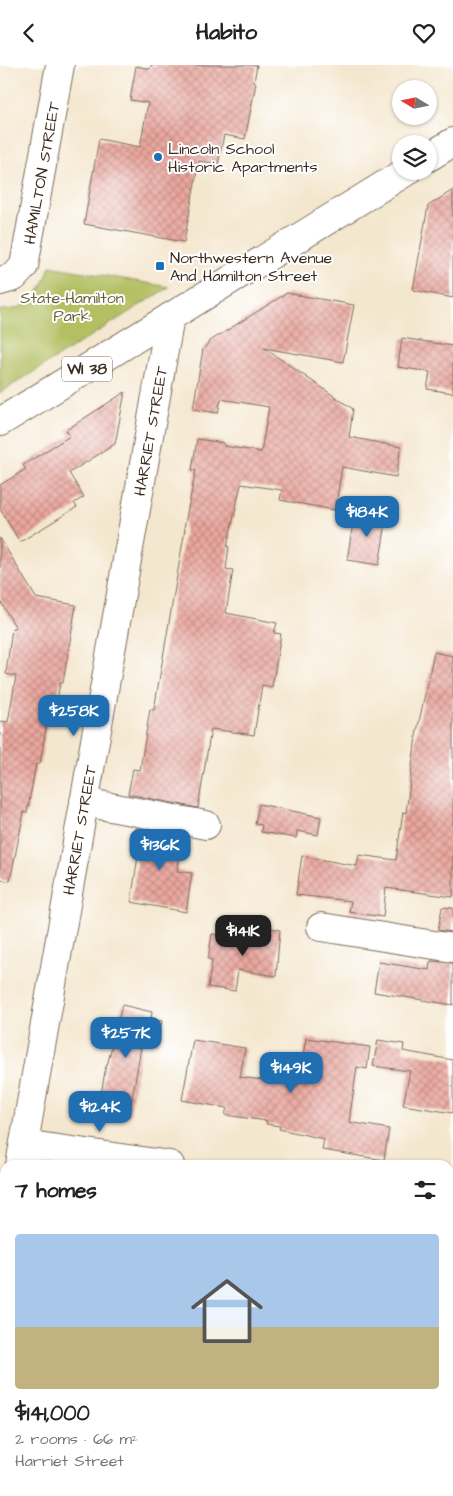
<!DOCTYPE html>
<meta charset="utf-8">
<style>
:root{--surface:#fff;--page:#f6f6f6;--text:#222;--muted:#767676;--line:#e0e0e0;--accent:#1f6fb2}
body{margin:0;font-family:"Architects Daughter",sans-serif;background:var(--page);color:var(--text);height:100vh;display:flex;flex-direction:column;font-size:19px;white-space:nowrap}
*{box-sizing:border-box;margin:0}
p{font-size:16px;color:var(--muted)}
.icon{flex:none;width:28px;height:28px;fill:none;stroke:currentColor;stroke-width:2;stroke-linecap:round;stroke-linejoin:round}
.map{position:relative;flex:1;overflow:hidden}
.drawer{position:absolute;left:0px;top:1095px;width:454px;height:336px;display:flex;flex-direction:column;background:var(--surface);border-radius:15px 15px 0 0;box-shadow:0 1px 4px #0004}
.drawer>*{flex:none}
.needle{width:32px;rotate:280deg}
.tools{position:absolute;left:392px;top:15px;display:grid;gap:10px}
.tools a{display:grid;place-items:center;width:45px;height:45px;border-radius:50%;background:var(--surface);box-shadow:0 1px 4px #0004;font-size:25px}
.price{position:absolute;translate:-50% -42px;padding:0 11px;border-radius:10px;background:var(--accent);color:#fff;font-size:16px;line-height:32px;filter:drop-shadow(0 1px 2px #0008)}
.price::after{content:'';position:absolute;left:50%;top:30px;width:15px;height:11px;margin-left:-8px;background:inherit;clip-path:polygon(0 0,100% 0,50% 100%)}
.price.current{background:#222;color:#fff}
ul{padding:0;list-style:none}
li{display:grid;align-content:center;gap:10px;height:265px;padding:0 15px}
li+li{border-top:1px solid var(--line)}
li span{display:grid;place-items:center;height:155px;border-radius:5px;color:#555}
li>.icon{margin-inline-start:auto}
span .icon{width:90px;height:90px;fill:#fffc;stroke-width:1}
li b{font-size:21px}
h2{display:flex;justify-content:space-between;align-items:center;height:60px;padding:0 15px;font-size:21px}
header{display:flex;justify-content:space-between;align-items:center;height:65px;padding:0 15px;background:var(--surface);font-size:22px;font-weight:800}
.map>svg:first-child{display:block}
.green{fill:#b2c062;stroke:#767540}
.building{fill:url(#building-cross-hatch)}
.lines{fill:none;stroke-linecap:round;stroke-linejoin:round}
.minor-casing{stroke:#7c6c5c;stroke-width:30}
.major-casing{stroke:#7c6c5c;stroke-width:30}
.minor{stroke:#fff;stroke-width:28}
.major{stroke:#fff;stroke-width:28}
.poi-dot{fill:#1f6fb2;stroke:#fff;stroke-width:2}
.labels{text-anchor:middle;stroke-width:4;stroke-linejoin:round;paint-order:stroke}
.shield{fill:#fff;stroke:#766a62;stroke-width:1}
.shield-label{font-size:15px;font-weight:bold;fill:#3b2a1e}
.poi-label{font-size:16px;fill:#3b2a1e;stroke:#fff;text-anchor:start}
.street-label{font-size:16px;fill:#3b2a1e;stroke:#fff}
.park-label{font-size:16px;fill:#655e36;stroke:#fff}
</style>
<header><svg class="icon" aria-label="back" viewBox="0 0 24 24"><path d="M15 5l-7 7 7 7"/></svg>Habito<svg class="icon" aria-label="heart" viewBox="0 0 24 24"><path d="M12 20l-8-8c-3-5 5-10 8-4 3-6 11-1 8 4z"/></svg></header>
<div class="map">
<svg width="453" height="1431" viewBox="0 0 453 1431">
<defs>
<pattern id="building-cross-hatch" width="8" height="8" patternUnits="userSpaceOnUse" patternTransform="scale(1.25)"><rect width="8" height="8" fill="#eaa79f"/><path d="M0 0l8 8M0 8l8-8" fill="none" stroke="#bf8881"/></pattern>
</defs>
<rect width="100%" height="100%" fill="#fff"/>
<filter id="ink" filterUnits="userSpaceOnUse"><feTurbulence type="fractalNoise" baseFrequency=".02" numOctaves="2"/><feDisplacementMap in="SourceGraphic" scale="10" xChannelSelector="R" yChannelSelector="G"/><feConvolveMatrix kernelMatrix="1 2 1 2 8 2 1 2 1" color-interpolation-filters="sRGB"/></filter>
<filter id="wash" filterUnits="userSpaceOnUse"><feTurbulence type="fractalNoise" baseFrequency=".0096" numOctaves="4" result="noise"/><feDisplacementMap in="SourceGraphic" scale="20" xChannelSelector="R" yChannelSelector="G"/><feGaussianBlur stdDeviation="1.12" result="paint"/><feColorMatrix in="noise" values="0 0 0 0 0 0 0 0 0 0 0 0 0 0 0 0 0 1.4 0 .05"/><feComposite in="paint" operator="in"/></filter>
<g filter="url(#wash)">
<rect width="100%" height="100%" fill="#f4e7cf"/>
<path class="green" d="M50 201 169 222 0 328V245C30 246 42 227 50 201Z"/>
<g id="blocks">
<g class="building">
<polygon points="151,0 257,0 254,17 256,18 245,74 224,70 218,99 199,96 184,177 84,159 99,74 140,82 148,38 130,35 136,1 150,4"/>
<polygon points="453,125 453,233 413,225 428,141"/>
<polygon points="287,228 354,240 343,297 264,283 353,344 349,372 401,382 396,412 342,402 335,445 280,435 282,425 241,419 227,482 229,482 226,504 233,505 226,548 277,558 274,568 281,569 272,622 262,620 254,670 211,664 198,743 128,729 133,704 140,705 150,644 154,645 185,464 184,463 196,405 192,405 197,374 224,378 224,381 261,387 269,342 221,334 218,348 193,344 203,284 210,276"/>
<polygon points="402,273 453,281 453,328 427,324 430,307 398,302"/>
<polygon points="125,327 115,379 69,408 84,432 74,438 77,442 20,477 0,444 0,420 26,404 23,400 70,371 66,365"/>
<polygon points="355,446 387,452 379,500 347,495"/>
<polygon points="0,473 36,533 76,540 63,618 60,618 54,653 48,652 40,699 36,699 27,748 24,747 10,816 0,815 0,656 8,657 16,611 6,609 12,563 16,563 0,536"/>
<polygon points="434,587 453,591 453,832 386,823 383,852 349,847 351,836 296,830 302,791 357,801 359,790 396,795 403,747 406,748 416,671"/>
<polygon points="259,739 321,752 318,770 297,766 296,773 261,767 262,760 255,759"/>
<polygon points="135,763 184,772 177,806 192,808 186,847 131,837 138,791 135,790 137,779 133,778"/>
<polygon points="442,842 453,843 453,867 438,865"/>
<polygon points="256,860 280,865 276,911 238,905 235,926 208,922 212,895 208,894 212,869 253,876"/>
<polygon points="432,896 453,898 453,940 374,927 379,897 429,905 430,897"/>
<polygon points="122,940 152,947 151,954 162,956 157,979 146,976 146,978 142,977 129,1051 98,1046 106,1001 107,1001"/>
<polygon points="306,973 370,982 367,1004 357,1002 349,1057 389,1064 384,1095 322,1085 324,1074 279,1064 280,1061 266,1059 267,1056 225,1050 227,1043 182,1035 193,975 245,983 240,1012 298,1020"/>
<polygon points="378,975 404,979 403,986 453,995 453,1048 403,1040 410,1006 373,1001"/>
</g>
</g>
</g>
<g filter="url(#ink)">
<use href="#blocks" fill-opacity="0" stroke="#7c6c5c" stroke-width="1"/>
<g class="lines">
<defs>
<g id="minor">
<polyline points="0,216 14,212 24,201 60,0"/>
<polyline points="84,737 206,760"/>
<polyline points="321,862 453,883"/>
<polyline points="24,1079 170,1100"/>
<polyline points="20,1100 170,252"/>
<polyline points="449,1140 453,1141"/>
<polyline points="0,1218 5,1188"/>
<polyline points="0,1383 5,1384"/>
<polyline points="272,1426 301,1431"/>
</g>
<g id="major">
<polyline points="429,92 453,77"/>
<polyline points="0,357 407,106"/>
</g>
</defs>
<use href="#minor" class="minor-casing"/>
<use href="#major" class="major-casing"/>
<use href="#minor" class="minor"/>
<use href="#major" class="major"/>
</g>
</g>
<g class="poi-dot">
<circle cx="158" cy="92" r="5"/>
<rect x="155" y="196" width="10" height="10" rx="2.5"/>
</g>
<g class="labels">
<rect class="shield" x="62" y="291.5" width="50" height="25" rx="4"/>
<g class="shield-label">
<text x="87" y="309">WI 38</text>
</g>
<g class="poi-label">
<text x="168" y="89">Lincoln School<tspan x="168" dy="18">Historic Apartments</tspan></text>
<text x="170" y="198">Northwestern Avenue<tspan x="170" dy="18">And Hamilton Street</tspan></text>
</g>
<g class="street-label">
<text transform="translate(41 108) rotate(-80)" y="6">HAMILTON STREET</text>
<text transform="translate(150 366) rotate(-80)" y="6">HARRIET STREET</text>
<text transform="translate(79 765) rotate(-80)" y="6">HARRIET STREET</text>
</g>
<g class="park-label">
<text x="72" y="238">State-Hamilton<tspan x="72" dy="18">Park</tspan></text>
</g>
</g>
</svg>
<div class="tools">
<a><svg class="needle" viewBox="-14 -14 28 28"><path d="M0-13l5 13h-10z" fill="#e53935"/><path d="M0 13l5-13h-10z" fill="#767676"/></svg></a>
<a><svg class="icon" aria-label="layers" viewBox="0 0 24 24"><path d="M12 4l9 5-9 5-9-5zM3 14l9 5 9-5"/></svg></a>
</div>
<b class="price" style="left:367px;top:473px">$184K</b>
<b class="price" style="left:74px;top:672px">$258K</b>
<b class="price" style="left:160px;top:806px">$136K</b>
<b class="price current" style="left:243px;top:892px">$141K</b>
<b class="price" style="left:126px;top:994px">$257K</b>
<b class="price" style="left:291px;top:1029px">$149K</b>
<b class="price" style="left:100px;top:1068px">$124K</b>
<section class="drawer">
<h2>7 homes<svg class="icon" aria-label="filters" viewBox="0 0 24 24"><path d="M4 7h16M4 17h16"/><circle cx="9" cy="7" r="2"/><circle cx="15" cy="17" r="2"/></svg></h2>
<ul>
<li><span style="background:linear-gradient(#a9c7e8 60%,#c2b280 0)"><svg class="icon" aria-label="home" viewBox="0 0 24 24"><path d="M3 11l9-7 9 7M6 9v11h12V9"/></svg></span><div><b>$141,000</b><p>2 rooms · 66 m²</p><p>Harriet Street</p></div></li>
</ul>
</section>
</div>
